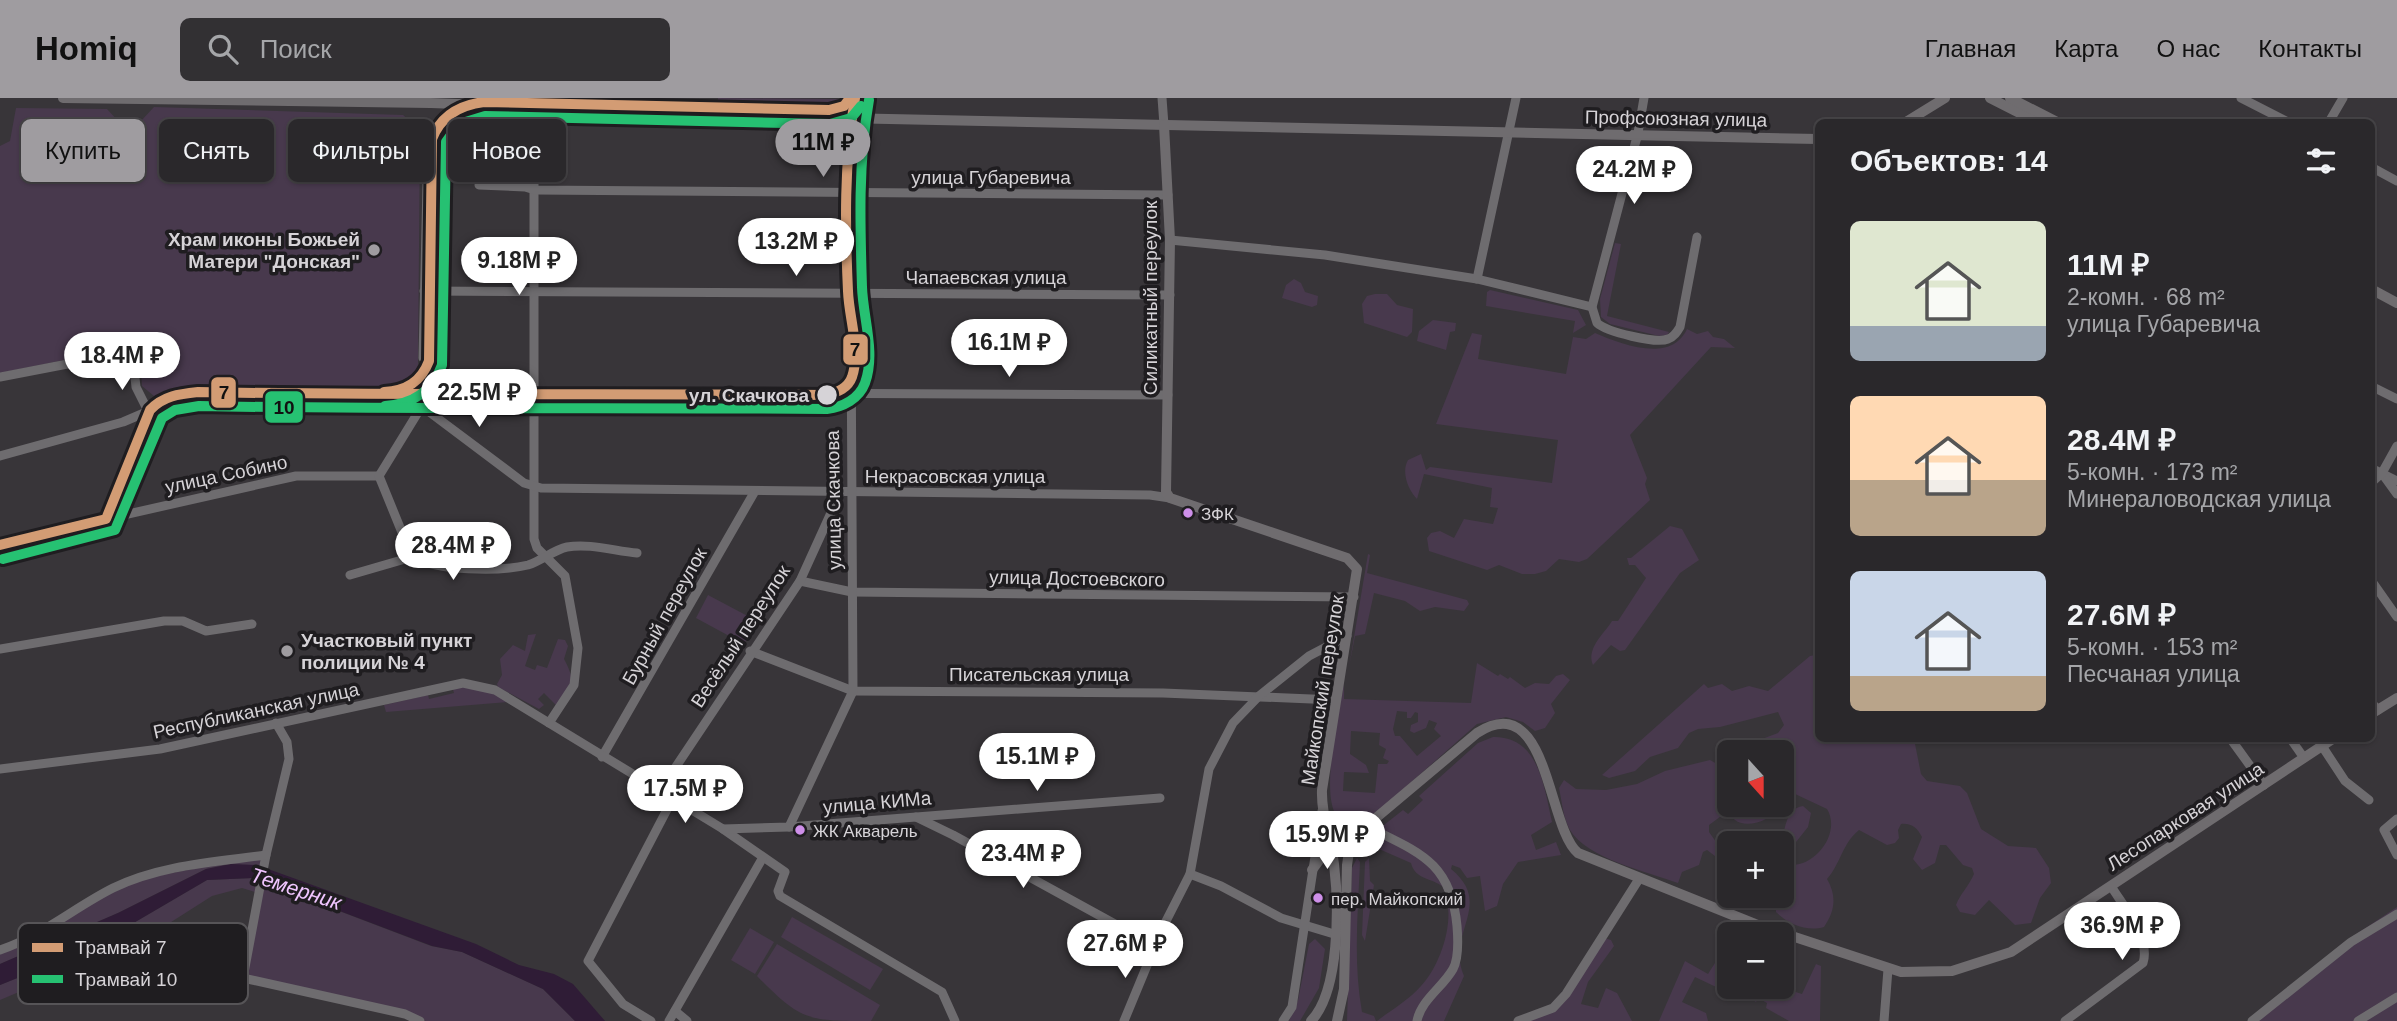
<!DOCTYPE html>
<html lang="ru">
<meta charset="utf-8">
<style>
:root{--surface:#2a282b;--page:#323033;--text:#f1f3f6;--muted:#a5a6a9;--line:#464447;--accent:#9f9ca0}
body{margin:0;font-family:Arial,sans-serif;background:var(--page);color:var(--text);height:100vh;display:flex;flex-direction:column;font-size:26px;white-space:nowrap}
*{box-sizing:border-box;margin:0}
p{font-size:23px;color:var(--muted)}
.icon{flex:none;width:38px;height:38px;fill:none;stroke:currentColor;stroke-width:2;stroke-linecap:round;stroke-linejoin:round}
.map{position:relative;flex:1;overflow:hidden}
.details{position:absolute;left:1815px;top:21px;width:560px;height:623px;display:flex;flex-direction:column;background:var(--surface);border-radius:10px;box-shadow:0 2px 5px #0004,0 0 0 2px var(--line)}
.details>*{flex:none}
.guide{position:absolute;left:21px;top:21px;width:665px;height:63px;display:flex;gap:14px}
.needle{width:46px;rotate:159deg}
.fabs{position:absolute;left:1717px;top:642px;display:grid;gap:14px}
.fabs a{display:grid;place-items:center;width:77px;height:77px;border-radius:10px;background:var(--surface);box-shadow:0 2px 5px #0004,0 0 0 2px var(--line);font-size:35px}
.price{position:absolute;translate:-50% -60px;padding:0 16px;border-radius:24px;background:#fff;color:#222;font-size:23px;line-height:46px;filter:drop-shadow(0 2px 4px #0008)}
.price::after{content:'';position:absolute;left:50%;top:42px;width:21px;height:16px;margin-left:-10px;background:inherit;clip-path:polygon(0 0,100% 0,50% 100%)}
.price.on{background:var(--accent);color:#111}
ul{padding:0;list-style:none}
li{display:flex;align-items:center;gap:21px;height:175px;padding:0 35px}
li span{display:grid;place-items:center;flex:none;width:196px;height:140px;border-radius:10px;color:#555}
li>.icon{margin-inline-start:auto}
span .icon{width:84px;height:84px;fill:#fffc;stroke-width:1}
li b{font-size:30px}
h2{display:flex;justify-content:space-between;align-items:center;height:84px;padding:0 35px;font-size:30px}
.pill{padding:0 24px;border-radius:10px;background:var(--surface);box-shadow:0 2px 5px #0004,0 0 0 2px var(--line);font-size:24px;line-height:63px}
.pill.on{background:var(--accent);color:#111}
header{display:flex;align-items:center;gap:42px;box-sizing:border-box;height:98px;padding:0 35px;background:var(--accent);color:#111}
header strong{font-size:33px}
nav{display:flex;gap:38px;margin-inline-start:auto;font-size:24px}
.search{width:490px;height:63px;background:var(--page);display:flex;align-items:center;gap:18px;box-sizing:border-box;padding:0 24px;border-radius:10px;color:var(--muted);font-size:26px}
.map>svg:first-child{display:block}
.green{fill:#48394d;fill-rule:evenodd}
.water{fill:#2f1c36}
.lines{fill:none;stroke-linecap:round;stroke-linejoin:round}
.minor{stroke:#6e6c6f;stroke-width:9}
.major{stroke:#6f6c6f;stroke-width:10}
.tram{stroke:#6f6c6f;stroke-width:2}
.tram-1-casing{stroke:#1f1d20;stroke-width:16}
.tram-2-casing{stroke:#1f1d20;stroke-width:16}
.tram-1{stroke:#d39c74;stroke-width:10}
.tram-2{stroke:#26c172;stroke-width:10}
.poi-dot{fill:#9f9ca0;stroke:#1f1d20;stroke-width:2.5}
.stop-dot{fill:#d6d3d7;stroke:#1f1d20;stroke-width:2.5}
.bus-dot{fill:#ce8fe9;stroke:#1f1d20;stroke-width:2.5}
.labels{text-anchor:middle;stroke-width:7;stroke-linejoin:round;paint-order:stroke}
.bus-label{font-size:17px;fill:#d6d3d7;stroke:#1f1d20;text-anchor:start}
.street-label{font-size:19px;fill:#d6d3d7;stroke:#1f1d20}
.poi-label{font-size:19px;font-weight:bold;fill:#d6d3d7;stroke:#1f1d20;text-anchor:end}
.stop-label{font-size:19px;font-weight:bold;fill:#d6d3d7;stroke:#1f1d20;text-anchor:end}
.water-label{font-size:21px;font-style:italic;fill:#f0c6ff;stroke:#1f1d20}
.key{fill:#1f1d20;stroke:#565457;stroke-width:2}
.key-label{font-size:19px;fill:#d6d3d7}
.line-badge{stroke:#1f1d20;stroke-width:2.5}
.pale-badge-label{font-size:19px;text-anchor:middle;font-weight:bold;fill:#111}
</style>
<header>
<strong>Homiq</strong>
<div class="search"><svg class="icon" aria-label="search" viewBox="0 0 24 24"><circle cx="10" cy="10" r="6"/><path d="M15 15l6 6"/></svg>Поиск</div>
<nav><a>Главная</a><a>Карта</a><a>О нас</a><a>Контакты</a></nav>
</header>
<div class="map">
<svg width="2397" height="923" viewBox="0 0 2397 923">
<rect width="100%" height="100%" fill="#383539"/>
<g class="green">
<polygon points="718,0 839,1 839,7 718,4"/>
<polygon points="154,9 403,17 420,32 418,267 411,282 393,292 182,288 154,298 142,288 140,257 137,252 124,250 0,275 0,48 10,43 16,10 107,11 119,24 141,23"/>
<polygon points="1615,145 1621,146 1607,218 1669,234 1667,237 1659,238 1610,226 1601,219 1600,201"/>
<polygon points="1294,181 1301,185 1305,194 1318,198 1317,207 1312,209 1282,200 1286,187"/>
<polygon points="1490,192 1578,212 1586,227 1573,235 1575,223 1486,208 1487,194"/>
<polygon points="1375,196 1387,196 1397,207 1413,211 1412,234 1407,239 1364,225 1362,206 1367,198"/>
<polygon points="1433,222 1456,225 1455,233 1450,234 1446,252 1417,243 1419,233"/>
<path d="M1687 231 1697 236 1708 233 1713 239 1724 241 1735 250 1711 249 1630 337 1647 380 1645 386 1650 402 1587 461 1579 464 1559 461 1546 473 1535 476H1522L1499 467 1487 472 1429 453 1427 440 1431 435 1440 433 1454 440 1464 421 1493 426 1498 410 1490 409 1492 390 1424 376 1417 401C1408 392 1401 374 1408 362L1421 356 1426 372 1430 369 1552 385 1558 342 1436 326 1472 235 1482 237 1478 261 1566 276 1573 239 1586 241 1595 235C1621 246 1671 266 1687 231Z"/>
<path d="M1670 428 1682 431 1699 462 1680 475 1625 552 1620 553 1611 547 1593 567C1586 550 1604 536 1612 523H1618L1646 480 1635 467H1629L1627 460H1631Z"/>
<polygon points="1368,456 1370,457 1367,475 1467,502 1469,506 1464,513 1435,509 1420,513 1405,503 1374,495 1365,536 1355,538 1349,569"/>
<polygon points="708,497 757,523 744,546 696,520"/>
<path d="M536 536 525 568 535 572 537 567 547 570 558 541 565 542 568 548 564 561C577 585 571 585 556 607L544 595 538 601 544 607 539 611 498 589 497 586 502 577 500 561 513 547 525 553 528 537Z"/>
<path d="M1816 557 1818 559V640L1914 641 1921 676 1927 683 1960 688 1967 695 1981 731 2008 748 2036 750 2049 770 2051 785 2040 800 2031 825 2015 827 1989 802 1975 817 1960 814 1956 807C1960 796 1969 788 1974 776L1972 770 1963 767 1946 747H1940L1935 765 1922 772 1913 761 1922 739C1917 730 1912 725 1901 726L1898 732 1899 740 1895 745 1887 747 1859 732C1842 746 1841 765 1827 781 1837 798 1835 813 1824 829 1807 834 1788 826 1776 814 1776 806 1779 806 1781 799 1787 780 1772 713 1803 708L1811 715 1808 729 1788 754 1792 767C1817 767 1841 734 1827 711L1793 695 1782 702C1781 718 1749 733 1735 722 1732 720 1731 716 1728 713L1709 727V734L1726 758 1719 761 1707 752 1703 754 1699 767 1682 774 1678 785C1648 774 1586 760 1570 732 1563 720 1562 704 1559 690L1564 682 1576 691 1606 692 1637 686 1665 673 1710 662 1724 670 1729 668V707H1782V654L1730 653 1778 635 1784 627 1778 614 1720 629 1698 631 1689 635 1678 650 1650 659 1635 673 1609 680 1602 677 1704 586 1708 590 1722 586 1732 593 1749 588 1768 593 1810 558Z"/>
<path d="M1477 565 1498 578 1500 576 1508 581 1510 579 1525 590 1535 585 1549 586 1556 578 1563 576 1570 582 1551 606 1555 615 1545 630 1535 633 1523 624 1506 619 1477 626 1374 717 1355 723 1339 721C1318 701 1340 613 1344 585V601L1471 605ZM1397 613 1407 614V620H1411L1415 614 1418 615V624L1411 627 1410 633 1414 635 1426 630 1429 622 1437 625 1434 631 1441 638 1417 658 1400 638H1395L1393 631ZM1351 633 1380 635 1379 647 1386 651 1383 660 1389 663 1387 666H1378L1375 695 1343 693 1344 674 1369 675 1366 667 1350 656Z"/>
<polygon points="463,589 493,595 508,604 386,614 384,607 428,597 429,601 454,595 453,591"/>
<path d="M1493 639C1539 638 1544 689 1552 724L1531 737 1536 752 1556 744 1561 757 1518 764 1503 786 1497 808 1485 813 1480 778 1467 780 1460 770 1452 767 1451 771C1495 807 1445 835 1464 878L1444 923H1377C1391 912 1409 902 1421 888 1442 865 1457 818 1443 789 1433 780 1415 782 1411 765L1379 751 1374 744 1375 734 1403 712 1408 716 1423 702 1419 698 1478 645Z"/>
<polygon points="266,757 263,769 231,766 206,771 118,815 0,866 0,852 130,783"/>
<path d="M1357 760 1360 764C1358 814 1353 864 1362 914L1374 918 1376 923H1347L1352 770Z"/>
<polygon points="1369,760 1370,783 1374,787 1365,843 1362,837 1365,764"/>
<polygon points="253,780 257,782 255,794 242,790 212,798 146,840 0,902 0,887 99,847 109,835 125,830 207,782"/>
<polygon points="263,784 431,848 462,854 543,891 575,923 426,923 407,915 250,878 247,871"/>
<polygon points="2397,809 2397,923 2248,923 2343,845"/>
<polygon points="792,819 883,871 870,892 781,839"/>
<polygon points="750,830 774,844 755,876 731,862"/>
<polygon points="1604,840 1611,842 1614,848 1588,884 1581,906 1598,910 1606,890 1617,895 1632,923 1523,923 1554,911"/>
<polygon points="1315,841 1325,851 1319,890 1300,923 1289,923 1298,902 1309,846"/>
<path d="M777 846 880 907 871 923C807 923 801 923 757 878Z"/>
<polygon points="1685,863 1708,876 1715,865 1729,872 1729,889 1734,889 1731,896 1695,879 1682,904 1706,915 1708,923 1659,923"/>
<polygon points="1816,866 1821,868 1820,923 1789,923 1766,910 1767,905 1758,900 1756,904 1739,893 1740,889 1780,889 1802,896"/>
</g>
<polygon class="water" points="231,766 257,767 476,846 519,867 554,876 573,886 605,923 575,923 543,891 462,854 432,848 253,780 207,782 125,830 109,835 99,847 0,887 0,866 118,815 206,771"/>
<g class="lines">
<g class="minor">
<polyline points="1162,0 1164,27"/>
<path d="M1644 0 1638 35 1592 209 1597 225C1607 234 1656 246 1668 241 1674 239 1677 234 1680 229L1697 139"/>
<polyline points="2241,0 2288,24"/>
<polyline points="534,8 534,441 537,450 565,478 578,550 574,587 549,625"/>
<polyline points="2329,24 2343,0"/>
<polyline points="2371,69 2397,83"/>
<polyline points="479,87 525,89 535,92 1168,97"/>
<polyline points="1170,142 1325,157 1477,181 1592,209"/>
<polyline points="1477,181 1516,0"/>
<polyline points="424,193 1170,197"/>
<polyline points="423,260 427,86"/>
<polyline points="0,279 114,257 126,257 133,262 136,289 148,313 105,421"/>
<polyline points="2371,288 2397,301"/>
<polyline points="416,304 524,385 541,390 1150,397 1170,400"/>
<polyline points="0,358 123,324 172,303 413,303 515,299 533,294 1168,297"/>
<polyline points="2371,370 2397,383"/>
<polyline points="2384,378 2397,396"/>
<polyline points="2371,385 2382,375 2397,348"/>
<polyline points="0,445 296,378 379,378"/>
<polyline points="412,459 379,378 425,303"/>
<path d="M350 477 412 459C438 473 499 474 528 467 542 463 553 452 567 449 589 445 615 453 637 455"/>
<polyline points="2371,482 2397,519"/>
<polyline points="800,483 852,494 1354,499"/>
<polyline points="0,551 164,523 183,523 206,533 252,526"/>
<polyline points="750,553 853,593 1163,595 1335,602"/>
<polyline points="2371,604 2378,612"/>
<polyline points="276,625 287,644 289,661 266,757 243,880 405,916 420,923"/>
<polyline points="2230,640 2264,687"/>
<polyline points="2290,640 2304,660"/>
<polyline points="2322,648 2345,683 2369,702"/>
<polyline points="602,659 755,393"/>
<polyline points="0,671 160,651 463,585 495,592 723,731 785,774 778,793 780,798 942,894 955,923"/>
<polyline points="659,694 800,483 840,395"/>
<polyline points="916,719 953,737 1144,842"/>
<polyline points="2397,721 2384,732 2397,757"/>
<path d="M1366 728C1418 754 1451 763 1457 828 1458 840 1459 860 1453 871 1443 889 1421 902 1417 923"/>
<polyline points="789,729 853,593 850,53 842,20 852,0"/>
<polyline points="723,731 789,729 1160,700"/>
<polyline points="1190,776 1221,788 1281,820 1334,836"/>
<polyline points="1144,842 1163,829 1190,776 1209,671 1233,625 1259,598 1309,558 1347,538"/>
<path d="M0 852C42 838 75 809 113 790 160 767 215 764 266 757"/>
<polyline points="675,913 687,923"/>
<polyline points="651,923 623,906 588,863 672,702"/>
<polyline points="669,923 762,761"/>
<polyline points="1124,923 1148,865 1144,842"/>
<polyline points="1283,923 1292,909 1322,713"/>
<polyline points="1518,923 1553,910 1566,896 1639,781"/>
<polyline points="1884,923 1888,871"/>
<path d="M2065 923 2143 865C2151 840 2123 808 2111 788"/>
<polyline points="2252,923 2351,844 2397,816"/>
<polyline points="2358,923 2397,899"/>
</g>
<g class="major">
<polyline points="63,0 431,5 842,20 1818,41"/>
<polyline points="1990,0 2037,24"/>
<polyline points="2010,0 2057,24"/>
<polyline points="1906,24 1945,0"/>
<path d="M1164 27 1170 142 1166 394 1170 400 1347 460 1357 471 1322 692C1321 718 1331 741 1334 766 1339 807 1340 893 1311 923"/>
<polyline points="2371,191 2397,205"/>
<polyline points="2371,616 2397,600"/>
<polyline points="1325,717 1337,729 1356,728"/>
<polyline points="1312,772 1331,746 1360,730"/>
<path d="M1337 923 1344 891 1347 767 1350 747 1358 735 1477 635C1549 589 1547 730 1578 755L1755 826 1901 874 1952 873 2011 854 2334 640"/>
</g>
<g class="tram">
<polyline points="493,0 768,10"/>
<polyline points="821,12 839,24 848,42"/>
<polyline points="848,33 851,0"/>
</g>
<defs>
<g id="tram-1">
<path d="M384 294C406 293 421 284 429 263L432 41C441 17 460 7 484 4L829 12 844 8 850 0"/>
<path d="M0 447 106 421 150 312C163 298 179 296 198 294 408 298 617 295 827 297 838 294 848 290 852 279 861 252 849 221 848 193 845 129 844 64 855 0"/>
</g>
<g id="tram-2">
<path d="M385 308C413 306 432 294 442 267L446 44 459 26 485 18 830 26 851 20 861 8"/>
<path d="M3 461 115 432 162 320 175 312 199 308C408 312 617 309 827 311 843 309 859 301 865 285 876 255 863 220 862 189 860 127 858 64 869 2"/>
</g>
</defs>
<use href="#tram-1" class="tram-1-casing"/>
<use href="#tram-2" class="tram-2-casing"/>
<use href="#tram-1" class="tram-1"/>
<use href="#tram-2" class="tram-2"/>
</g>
<g class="poi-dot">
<circle cx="374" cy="152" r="7"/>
<circle cx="287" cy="553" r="7"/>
</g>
<circle class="stop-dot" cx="827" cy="297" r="11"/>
<g class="bus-dot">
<circle cx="1188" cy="415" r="6"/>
<circle cx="800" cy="732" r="6"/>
<circle cx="1318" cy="800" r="6"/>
</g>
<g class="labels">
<g class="bus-label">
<text x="1201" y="422">ЗФК</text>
<text x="813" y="739">ЖК Акварель</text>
<text x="1331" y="807">пер. Майкопский</text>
</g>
<g class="street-label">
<text transform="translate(1676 20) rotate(1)" y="7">Профсоюзная улица</text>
<text x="991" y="86">улица Губаревича</text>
<text x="986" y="186">Чапаевская улица</text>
<text transform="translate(1150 200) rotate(-90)" y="7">Силикатный переулок</text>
<text transform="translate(226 376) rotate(-12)" y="7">улица Собино</text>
<text x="955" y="385">Некрасовская улица</text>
<text transform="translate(833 402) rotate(-91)" y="7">улица Скачкова</text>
<text transform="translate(1077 480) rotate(1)" y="7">улица Достоевского</text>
<text transform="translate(664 518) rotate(-61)" y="7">Бурный переулок</text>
<text transform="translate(740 538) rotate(-57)" y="7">Весёлый переулок</text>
<text x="1039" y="583">Писательская улица</text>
<text transform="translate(1322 592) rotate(-81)" y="7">Майкопский переулок</text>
<text transform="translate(256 612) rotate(-12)" y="7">Республиканская улица</text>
<text transform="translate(877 704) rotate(-5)" y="7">улица КИМа</text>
<text transform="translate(2185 718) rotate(-33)" y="7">Лесопарковая улица</text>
</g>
<g class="poi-label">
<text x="360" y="148">Храм иконы Божьей<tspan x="360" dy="22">Матери "Донская"</tspan></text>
<text x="301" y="549" text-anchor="start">Участковый пункт<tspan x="301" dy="22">полиции № 4</tspan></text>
</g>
<g class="stop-label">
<text x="809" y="304">ул. Скачкова</text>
</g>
<g class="water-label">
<text transform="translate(296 791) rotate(18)" y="7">Темерник</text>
</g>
</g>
<rect x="18" y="825" width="230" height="81" rx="10" class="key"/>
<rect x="32" y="845" width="31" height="9" fill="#d39c74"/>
<rect x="32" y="877" width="31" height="8" fill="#26c172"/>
<g class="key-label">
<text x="75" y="856">Трамвай 7</text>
<text x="75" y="888">Трамвай 10</text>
</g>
<g class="line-badge">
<rect x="842" y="235" width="27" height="33" rx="7" fill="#d39c74"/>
<rect x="210" y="278" width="27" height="33" rx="7" fill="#d39c74"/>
<rect x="264" y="292" width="40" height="34" rx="7" fill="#26c172"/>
</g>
<g class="pale-badge-label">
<text x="855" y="258">7</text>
<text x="224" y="301">7</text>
<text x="284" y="316">10</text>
</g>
</svg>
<div class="fabs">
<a><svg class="needle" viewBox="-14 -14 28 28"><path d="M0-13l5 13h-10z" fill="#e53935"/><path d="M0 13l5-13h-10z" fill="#a5a6a9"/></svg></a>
<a>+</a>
<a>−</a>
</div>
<b class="price on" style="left:823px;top:81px">11M ₽</b>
<b class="price" style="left:1634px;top:108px">24.2M ₽</b>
<b class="price" style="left:796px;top:180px">13.2M ₽</b>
<b class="price" style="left:519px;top:199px">9.18M ₽</b>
<b class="price" style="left:1009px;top:281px">16.1M ₽</b>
<b class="price" style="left:122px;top:294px">18.4M ₽</b>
<b class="price" style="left:479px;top:331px">22.5M ₽</b>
<b class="price" style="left:453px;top:484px">28.4M ₽</b>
<b class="price" style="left:1037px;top:695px">15.1M ₽</b>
<b class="price" style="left:685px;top:727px">17.5M ₽</b>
<b class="price" style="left:1327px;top:773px">15.9M ₽</b>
<b class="price" style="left:1023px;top:792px">23.4M ₽</b>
<b class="price" style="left:2122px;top:864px">36.9M ₽</b>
<b class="price" style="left:1125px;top:882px">27.6M ₽</b>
<div class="guide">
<a class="pill on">Купить</a>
<a class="pill">Снять</a>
<a class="pill">Фильтры</a>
<a class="pill">Новое</a>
</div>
<section class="details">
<h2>Объектов: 14<svg class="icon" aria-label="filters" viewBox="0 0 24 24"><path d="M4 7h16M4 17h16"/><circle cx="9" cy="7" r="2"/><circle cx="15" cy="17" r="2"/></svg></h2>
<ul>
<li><span style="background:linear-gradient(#dfe7d0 75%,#9aa5b1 0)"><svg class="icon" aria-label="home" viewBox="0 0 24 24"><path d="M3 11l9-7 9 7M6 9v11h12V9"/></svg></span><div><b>11M ₽</b><p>2-комн. · 68 m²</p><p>улица Губаревича</p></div></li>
<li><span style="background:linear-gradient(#ffd9b3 60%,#b9a48a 0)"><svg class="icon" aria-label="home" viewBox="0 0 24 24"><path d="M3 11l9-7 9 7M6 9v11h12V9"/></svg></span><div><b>28.4M ₽</b><p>5-комн. · 173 m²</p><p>Минераловодская улица</p></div></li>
<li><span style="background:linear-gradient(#c9d6e8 75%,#b9a48a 0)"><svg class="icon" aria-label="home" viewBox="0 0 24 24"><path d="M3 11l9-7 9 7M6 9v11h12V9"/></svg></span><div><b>27.6M ₽</b><p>5-комн. · 153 m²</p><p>Песчаная улица</p></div></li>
</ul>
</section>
</div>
